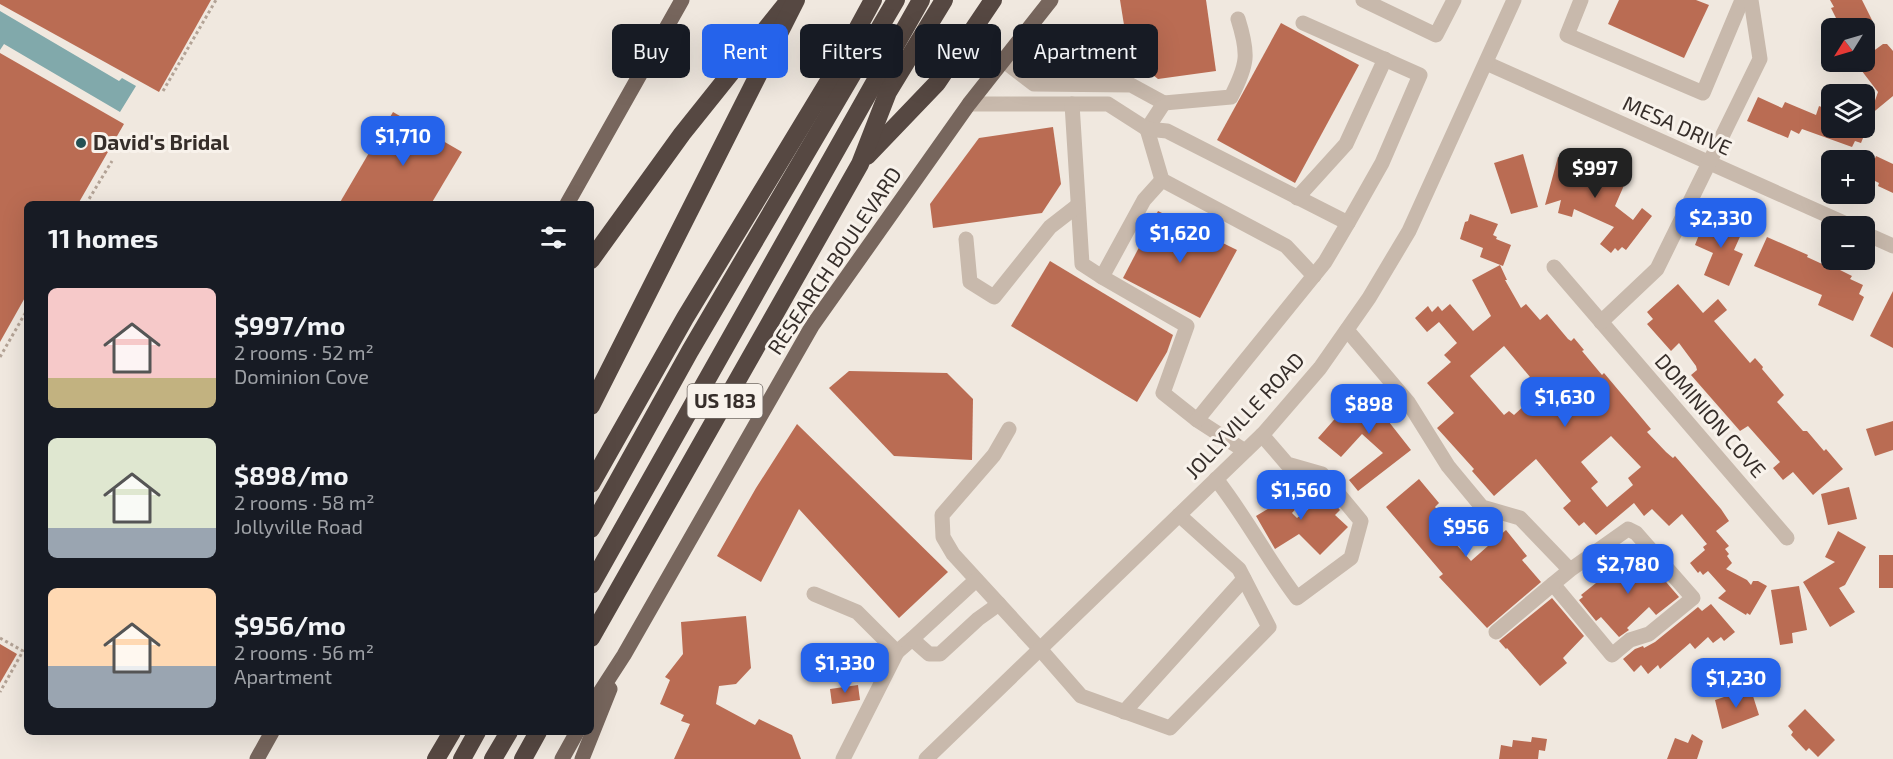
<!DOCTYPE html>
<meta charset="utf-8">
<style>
:root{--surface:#171b24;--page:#242831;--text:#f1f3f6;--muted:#9ea1a6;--accent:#2563eb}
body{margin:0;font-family:"Exo 2",sans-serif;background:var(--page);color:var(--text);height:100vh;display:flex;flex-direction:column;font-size:22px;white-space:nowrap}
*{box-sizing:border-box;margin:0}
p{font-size:20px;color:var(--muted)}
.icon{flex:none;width:33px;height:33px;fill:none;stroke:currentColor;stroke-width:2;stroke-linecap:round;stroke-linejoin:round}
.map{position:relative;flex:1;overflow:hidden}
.sheet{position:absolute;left:24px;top:201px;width:570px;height:534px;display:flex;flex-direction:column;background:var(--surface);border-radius:9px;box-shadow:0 6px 24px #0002}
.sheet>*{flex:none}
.banner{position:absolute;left:612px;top:24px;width:570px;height:54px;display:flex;gap:12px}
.needle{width:39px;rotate:233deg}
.fabs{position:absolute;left:1821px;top:18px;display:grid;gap:12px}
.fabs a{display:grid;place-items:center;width:54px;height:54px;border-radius:9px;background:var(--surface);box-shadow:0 6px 24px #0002;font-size:30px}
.price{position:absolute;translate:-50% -51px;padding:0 14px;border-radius:12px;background:var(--accent);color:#fff;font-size:20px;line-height:39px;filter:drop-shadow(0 2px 3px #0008)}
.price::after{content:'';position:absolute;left:50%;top:36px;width:18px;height:14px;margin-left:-9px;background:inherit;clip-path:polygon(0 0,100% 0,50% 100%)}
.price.on{background:#222;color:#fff}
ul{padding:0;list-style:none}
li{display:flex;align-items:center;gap:18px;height:150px;padding:0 24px}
li span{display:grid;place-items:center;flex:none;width:168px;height:120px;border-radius:9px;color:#555}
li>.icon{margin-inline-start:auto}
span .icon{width:72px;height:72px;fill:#fffc;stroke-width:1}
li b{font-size:26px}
h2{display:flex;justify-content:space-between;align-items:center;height:72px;padding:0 24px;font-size:26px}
.chip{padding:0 21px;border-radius:9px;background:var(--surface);box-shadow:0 6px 24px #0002;font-size:21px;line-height:54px}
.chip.on{background:var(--accent);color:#fff}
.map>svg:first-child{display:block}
.water{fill:#81a9ab}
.building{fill:#ba6c53;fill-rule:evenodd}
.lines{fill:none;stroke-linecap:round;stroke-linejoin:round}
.path{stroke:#b3a396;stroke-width:3;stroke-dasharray:3 3;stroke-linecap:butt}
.minor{stroke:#c8b9ac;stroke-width:15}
.major{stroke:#77665d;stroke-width:15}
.highway{stroke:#564842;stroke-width:18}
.poi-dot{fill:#245154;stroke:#f8f2eb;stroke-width:2}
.labels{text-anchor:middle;stroke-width:6;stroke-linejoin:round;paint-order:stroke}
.shield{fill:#f8f2eb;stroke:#706964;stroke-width:1.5}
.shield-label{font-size:20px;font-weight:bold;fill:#362e2a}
.street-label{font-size:21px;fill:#362e2a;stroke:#f8f2eb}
.poi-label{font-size:21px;font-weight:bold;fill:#362e2a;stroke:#f8f2eb;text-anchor:start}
</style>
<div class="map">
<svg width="1893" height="759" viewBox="0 0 1893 759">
<rect width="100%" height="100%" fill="#f0e8df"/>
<polygon class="water" points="0,11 119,81 122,78 136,86 120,112 4,44 0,50"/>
<g class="building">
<polygon points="0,0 211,0 159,92 0,4"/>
<polygon points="1120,0 1206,0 1216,71 1158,79 1129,56"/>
<polygon points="1619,0 1696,0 1709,5 1684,58 1608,24"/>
<polygon points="1830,0 1862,0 1872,20 1856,28 1841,28 1831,8 1834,7"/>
<polygon points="1281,23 1359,65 1295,183 1217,140"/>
<polygon points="1883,44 1887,44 1893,51 1893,96 1870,115 1878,92 1855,62 1864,62 1864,58"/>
<polygon points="0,53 124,124 78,204 27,204 27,294 0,342"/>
<polygon points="1758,97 1782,108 1785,102 1816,115 1819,106 1832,111 1832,128 1867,128 1861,143 1855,141 1852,147 1802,129 1799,134 1791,130 1788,138 1747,121"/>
<polygon points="393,112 462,152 431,204 339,204"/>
<polygon points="1053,127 1061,184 1042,213 933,228 930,204 979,138"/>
<polygon points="1523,154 1538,207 1511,214 1494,163"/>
<polygon points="1600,156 1603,173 1625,183 1615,206 1633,220 1642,208 1652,216 1626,250 1622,247 1618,251 1615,248 1611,253 1600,244 1614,227 1574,209 1572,217 1558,213 1561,200 1545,205 1558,157 1575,162 1578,158 1582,160"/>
<polygon points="1876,156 1893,164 1893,193 1878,186 1879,183 1867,177"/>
<polygon points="1158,211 1237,250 1200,318 1123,278"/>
<polygon points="1470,214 1498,224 1493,235 1497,237 1496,239 1511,245 1503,266 1480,257 1483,248 1460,239 1465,222 1468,221"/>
<polygon points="1713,215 1743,230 1734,250 1743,254 1729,286 1704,275 1713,253 1695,245 1704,222 1709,224"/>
<polygon points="1767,237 1808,255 1807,257 1833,269 1834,267 1852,276 1850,279 1863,285 1859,294 1864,297 1853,321 1818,305 1822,295 1754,266"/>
<polygon points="1050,261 1173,335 1167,352 1137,402 1011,326"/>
<path d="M1500 265 1507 280H1505L1521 308 1526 304 1540 320 1547 314 1568 339 1571 341 1574 338 1584 350 1582 351 1602 375 1604 373 1651 429 1647 432 1666 452 1673 458 1675 456 1721 509 1729 521 1716 531 1729 546 1725 549 1729 554 1727 556 1732 563 1726 569 1747 580 1751 585 1753 581H1758L1767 586 1750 615 1747 613 1746 615 1718 598 1726 591 1708 571 1703 575 1700 571 1698 573 1690 563 1705 550 1703 547 1707 544 1682 514 1669 526 1652 509 1644 516 1634 503 1596 535 1584 522 1579 526 1563 508 1571 501 1536 459 1494 496 1472 471 1474 469 1437 428 1454 413 1427 383 1451 362 1444 355 1457 343 1439 322 1427 332 1415 318 1428 306 1432 312 1438 306 1442 311 1450 304 1473 331 1491 316 1472 280ZM1504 346 1530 377 1528 378 1539 392 1514 415 1509 411 1504 415 1470 376ZM1611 436 1641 467 1628 478 1633 485 1607 507 1591 488 1598 482 1581 462Z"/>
<polygon points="1678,284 1703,313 1718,299 1727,310 1714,321 1750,363 1755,358 1763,367 1762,369 1784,395 1777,402 1803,431 1807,431 1824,451 1826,449 1843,469 1813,495 1793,472 1783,480 1773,468 1780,462 1748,426 1740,431 1691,375 1697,370 1696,366 1679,343 1671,351 1647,324 1653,319 1647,312"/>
<polygon points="1893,291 1893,348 1870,336"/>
<polygon points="849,371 947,373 973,399 972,460 894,456 829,388"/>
<polygon points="1376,385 1401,409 1389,422 1411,450 1358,491 1349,480 1383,453 1362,434 1341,457 1318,438 1340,413 1347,419"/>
<polygon points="1893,421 1893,450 1875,456 1866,429"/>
<polygon points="797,424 948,572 899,618 799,509 761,582 717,556 756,488"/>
<polygon points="1419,479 1439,503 1435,507 1461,538 1455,543 1471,561 1506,530 1527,556 1522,560 1541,582 1487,628 1439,577 1443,574 1386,507"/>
<polygon points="1287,487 1292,496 1307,496 1292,513 1297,518 1327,495 1340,510 1335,515 1348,527 1320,555 1299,534 1275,549 1256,516 1271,507 1266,499"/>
<polygon points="1849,487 1857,519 1828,525 1821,494"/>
<polygon points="1838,531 1866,547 1845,585 1839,588 1855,612 1830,627 1803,582 1835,562 1825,557"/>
<polygon points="1641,553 1679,597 1656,615 1649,607 1627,628 1629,630 1619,637 1601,617 1596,621 1579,600 1583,597 1581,595 1606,575 1610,580"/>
<rect x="1879" y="555" width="14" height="33"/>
<polygon points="1799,586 1807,630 1792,633 1793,643 1780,645 1771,590"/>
<polygon points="1552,598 1584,636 1563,658 1567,663 1540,686 1507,648 1506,649 1499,641"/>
<polygon points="1711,604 1735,632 1724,641 1721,637 1713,643 1708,637 1695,649 1690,643 1660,669 1658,665 1648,674 1641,665 1634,672 1623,659 1635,649 1643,646 1644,648 1655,642 1698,607 1702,611"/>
<polygon points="746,616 751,668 736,684 719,686 716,704 755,725 759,719 792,735 801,759 674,759 690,724 681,721 684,715 660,704 670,680 665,677 683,654 681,622"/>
<polygon points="0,644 17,654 0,683"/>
<polygon points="858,685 860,700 832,704 830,689"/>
<polygon points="1736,693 1737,698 1752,693 1759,715 1722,729 1715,700"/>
<polygon points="1805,709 1835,740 1818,757 1809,748 1806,751 1791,735 1793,732 1788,726"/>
<polygon points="1692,734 1703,741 1697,759 1667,759 1675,738 1688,743"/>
<polygon points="1532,737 1547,739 1545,751 1539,750 1538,759 1499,759 1501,745 1512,747 1513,740 1531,742"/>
</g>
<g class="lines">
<g class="path">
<polyline points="163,91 216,0"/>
<polyline points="86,204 112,161"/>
<polyline points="0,357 27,310"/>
<polyline points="0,638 23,651 0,692"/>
</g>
<g class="minor">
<polyline points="1363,0 1436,35 1454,0"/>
<polyline points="1581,0 1567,35 1703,93 1742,0"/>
<path d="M1004 61 1034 84 1131 85 1164 103 1231 97C1248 64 1249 54 1238 19"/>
<polyline points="1486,63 1851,226"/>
<polyline points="1164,103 1147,129 1162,180 1286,246 1314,276"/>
<polyline points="969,104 1108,104 1147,129 1167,131 1348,223 1382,163 1420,75 1303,23"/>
<polyline points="1072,104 1082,264 1102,277"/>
<polyline points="1162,180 1144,200 1102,277 1187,326 1163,393 1197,420 1245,451"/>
<polyline points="1297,198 1346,144 1385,59"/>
<polyline points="1864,233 1893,246"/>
<polyline points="966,239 970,282 994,297 1050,227 1077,206"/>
<polyline points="1554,267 1787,538"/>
<polyline points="1601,322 1657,269 1760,59 1751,0"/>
<polyline points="1347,330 1408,402 1448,466 1482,507 1520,518 1570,570 1628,529 1636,533 1693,598 1649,634 1630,640 1612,655 1553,584 1570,570"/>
<polyline points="1197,420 1325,262 1348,223"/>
<polyline points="1009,429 994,455 942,515 943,537 953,554 1040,649 1081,696 1170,728 1269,627 1239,569 1179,515"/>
<path d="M1216 479C1246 517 1268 560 1297 598L1351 558 1361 521 1322 474 1287 464 1262 435"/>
<polyline points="814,594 857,612 897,652 912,639 929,654 940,654 978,619 999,604"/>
<polyline points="1496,632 1553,584"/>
<polyline points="912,639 976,580"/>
<polyline points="1124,712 1244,579"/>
<polyline points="843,759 897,652"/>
<polyline points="926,759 1264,433 1320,368 1369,298 1409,231 1514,0"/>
</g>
<g class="major">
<polyline points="567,204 682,0"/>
<polyline points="591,706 624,655 812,326 969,104 1051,0"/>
<polyline points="257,759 272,732"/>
<polyline points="562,759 577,732"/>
<polyline points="582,759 610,689"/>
</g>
<g class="highway">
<polyline points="867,156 937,83 993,0"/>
<polyline points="591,260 682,134 786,4"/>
<polyline points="591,406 796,0"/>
<polyline points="591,484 685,318 830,79 873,0"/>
<polyline points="591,529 690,351 896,0"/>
<polyline points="591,585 921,0"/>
<polyline points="591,638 860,164 888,92 944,0"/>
<polyline points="436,759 452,732"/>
<polyline points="462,759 477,732"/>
<polyline points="493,759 509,732"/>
<polyline points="523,759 538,732"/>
</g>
</g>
<circle class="poi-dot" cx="81" cy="143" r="6"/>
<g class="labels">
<rect class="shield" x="687.5" y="384" width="75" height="34" rx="4.5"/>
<g class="shield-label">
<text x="725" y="408">US 183</text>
</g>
<g class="street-label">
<text transform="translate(1677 126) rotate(24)" y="7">MESA DRIVE</text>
<text transform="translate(835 261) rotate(-56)" y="7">RESEARCH BOULEVARD</text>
<text transform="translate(1245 416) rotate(-47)" y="7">JOLLYVILLE ROAD</text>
<text transform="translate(1710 416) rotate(49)" y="7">DOMINION COVE</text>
</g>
<g class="poi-label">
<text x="93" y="150">David's Bridal</text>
</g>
</g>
</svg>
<div class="fabs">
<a><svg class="needle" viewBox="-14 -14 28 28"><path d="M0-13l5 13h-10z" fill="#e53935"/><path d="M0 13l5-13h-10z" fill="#9ea1a6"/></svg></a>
<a><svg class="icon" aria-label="layers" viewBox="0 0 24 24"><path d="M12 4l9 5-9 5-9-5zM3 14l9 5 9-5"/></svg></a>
<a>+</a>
<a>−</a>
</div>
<b class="price" style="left:403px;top:167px">$1,710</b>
<b class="price on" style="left:1595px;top:199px">$997</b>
<b class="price" style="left:1721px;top:249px">$2,330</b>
<b class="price" style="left:1180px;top:264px">$1,620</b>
<b class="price" style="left:1565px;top:428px">$1,630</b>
<b class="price" style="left:1369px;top:435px">$898</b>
<b class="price" style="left:1301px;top:521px">$1,560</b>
<b class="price" style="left:1466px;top:558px">$956</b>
<b class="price" style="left:1628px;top:595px">$2,780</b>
<b class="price" style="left:845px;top:694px">$1,330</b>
<b class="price" style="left:1736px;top:709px">$1,230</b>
<div class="banner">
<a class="chip">Buy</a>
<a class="chip on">Rent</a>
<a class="chip">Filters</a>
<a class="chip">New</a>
<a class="chip">Apartment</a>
</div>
<section class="sheet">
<h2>11 homes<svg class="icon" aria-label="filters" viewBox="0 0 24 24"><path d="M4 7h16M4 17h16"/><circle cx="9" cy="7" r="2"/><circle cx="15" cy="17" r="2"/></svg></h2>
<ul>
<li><span style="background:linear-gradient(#f6c9c9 75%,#c2b280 0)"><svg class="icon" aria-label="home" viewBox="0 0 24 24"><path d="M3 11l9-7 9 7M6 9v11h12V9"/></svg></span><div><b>$997/mo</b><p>2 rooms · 52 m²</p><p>Dominion Cove</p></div></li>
<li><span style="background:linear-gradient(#dfe7d0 75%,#9aa5b1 0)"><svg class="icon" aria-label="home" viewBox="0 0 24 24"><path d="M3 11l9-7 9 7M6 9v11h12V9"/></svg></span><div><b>$898/mo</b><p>2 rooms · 58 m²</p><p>Jollyville Road</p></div></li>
<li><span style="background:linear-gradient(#ffd9b3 65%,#9aa5b1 0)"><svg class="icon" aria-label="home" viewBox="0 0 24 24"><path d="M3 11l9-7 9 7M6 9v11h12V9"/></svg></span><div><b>$956/mo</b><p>2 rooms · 56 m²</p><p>Apartment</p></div></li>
</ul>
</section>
</div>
